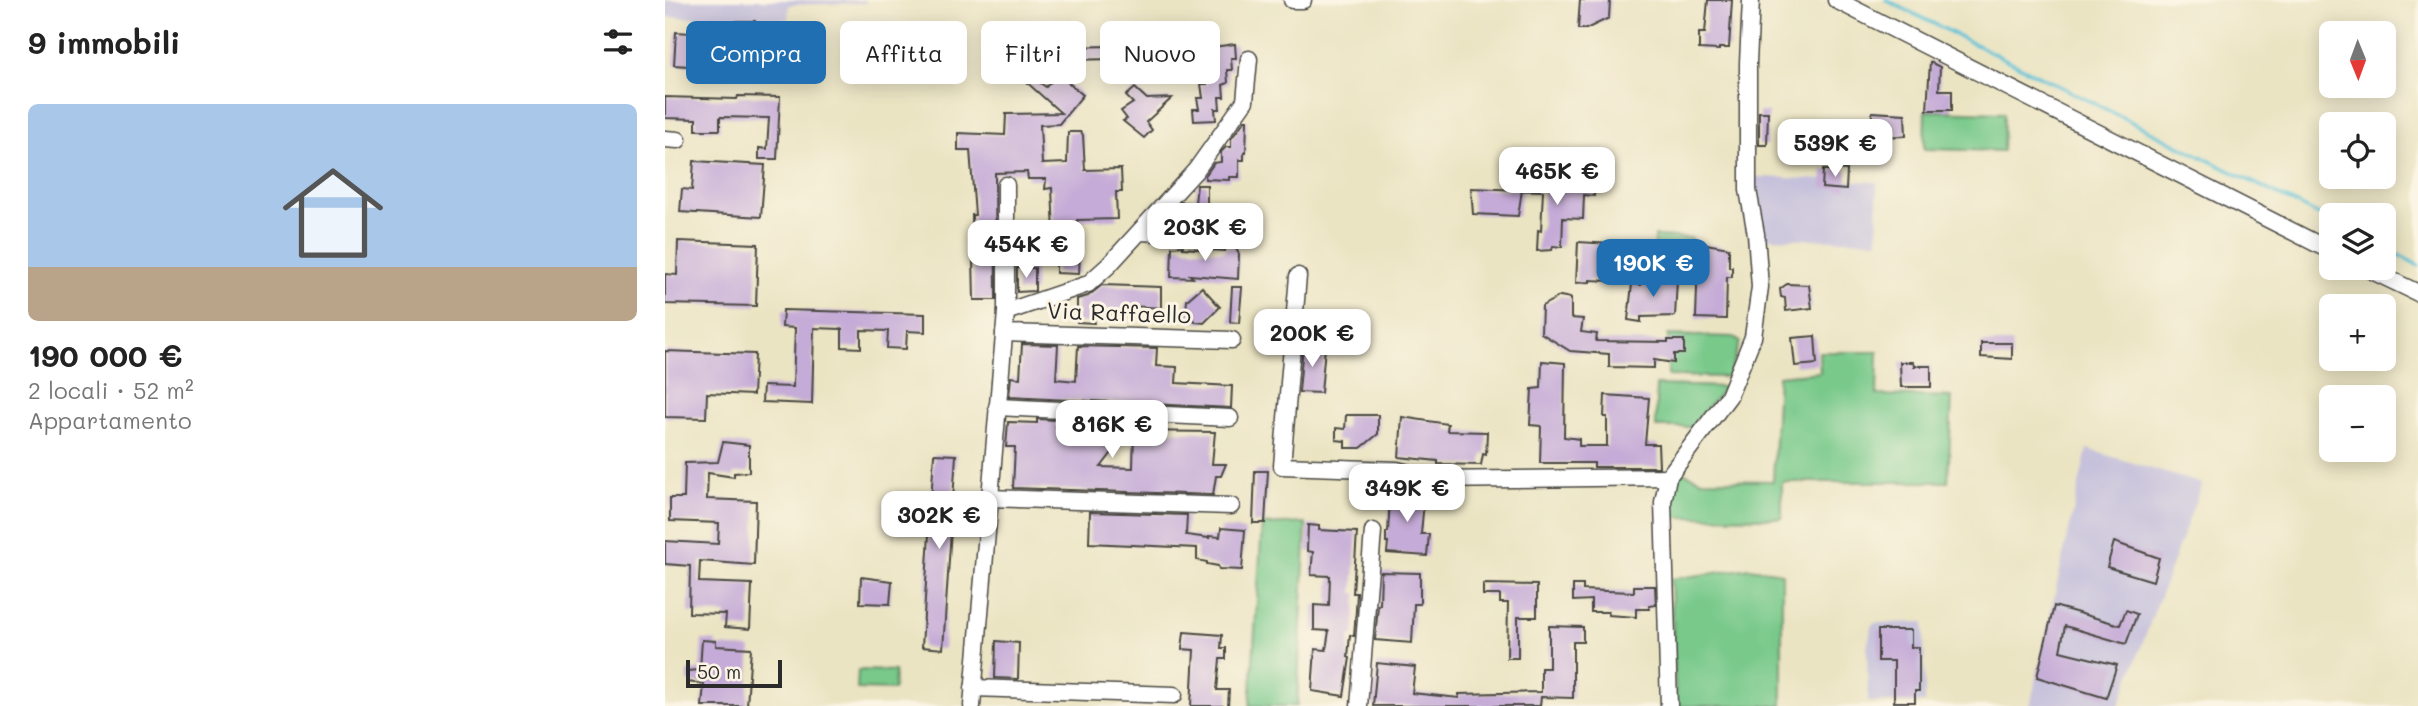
<!DOCTYPE html>
<html lang="it">
<meta charset="utf-8">
<style>
:root{--surface:#fff;--page:#f6f6f6;--text:#222;--muted:#767676;--accent:#1f6fb2}
body{margin:0;font-family:Mali,sans-serif;background:var(--page);color:var(--text);height:100vh;display:flex;flex-direction:column;font-size:26px;white-space:nowrap}
*{box-sizing:border-box;margin:0}
p{font-size:23px;color:var(--muted)}
.icon{flex:none;width:38px;height:38px;fill:none;stroke:currentColor;stroke-width:2;stroke-linecap:round;stroke-linejoin:round}
.map{position:relative;flex:1;overflow:hidden}
.side{display:flex;flex-direction:column;background:var(--surface);width:665px}
.side>*{flex:none}
.banner{position:absolute;left:21px;top:21px;width:665px;height:63px;display:flex;gap:14px}
.needle{width:46px;rotate:179deg}
.buttons{position:absolute;left:1654px;top:21px;display:grid;gap:14px}
.buttons a{display:grid;place-items:center;width:77px;height:77px;border-radius:10px;background:var(--surface);box-shadow:0 4px 18px #0003;font-size:35px}
.scale{position:absolute;left:21px;bottom:18px;width:96px;box-sizing:border-box;padding-left:7px;border:4px solid #2b2b2b;border-top:0;font-size:19px;line-height:24px;white-space:nowrap;color:#2b2b2b;-webkit-text-stroke:5px #fcf5e5;paint-order:stroke}
.price{position:absolute;translate:-50% -60px;padding:0 16px;border-radius:14px;background:#fff;color:#222;font-size:23px;line-height:46px;filter:drop-shadow(0 2px 4px #0008)}
.price::after{content:'';position:absolute;left:50%;top:42px;width:21px;height:16px;margin-left:-10px;background:inherit;clip-path:polygon(0 0,100% 0,50% 100%)}
.price.active{background:var(--accent);color:#fff}
ul{padding:0;list-style:none}
li{display:grid;align-content:center;gap:14px;height:371px;padding:0 28px}
li span{display:grid;place-items:center;height:217px;border-radius:10px;color:#555}
li>.icon{margin-inline-start:auto}
span .icon{width:126px;height:126px;fill:#fffc;stroke-width:1}
li b{font-size:30px}
h2{display:flex;justify-content:space-between;align-items:center;height:84px;padding:0 28px;font-size:30px}
.chip{padding:0 24px;border-radius:10px;background:var(--surface);box-shadow:0 4px 18px #0003;font-size:24px;line-height:63px}
.chip.active{background:var(--accent);color:#fff}
main{display:flex;flex:1;min-height:0}
.map>svg:first-child{display:block}
.industrial{fill:#c5c0db}
.green{fill:#78c98a;stroke:#527a5a;stroke-width:2}
.lines{fill:none;stroke-linecap:round;stroke-linejoin:round}
.stream{stroke:#5bc2d8;stroke-width:3.5}
.building{fill:#c5abd7}
.minor-casing{stroke:#484742;stroke-width:19}
.minor{stroke:#fff;stroke-width:16}
.labels{text-anchor:middle;stroke-width:6;stroke-linejoin:round;paint-order:stroke}
.street-label{font-size:23px;fill:#2b2b2b;stroke:#fcf5e5}
</style>
<main>
<section class="side">
<h2>9 immobili<svg class="icon" aria-label="filters" viewBox="0 0 24 24"><path d="M4 7h16M4 17h16"/><circle cx="9" cy="7" r="2"/><circle cx="15" cy="17" r="2"/></svg></h2>
<ul>
<li><span style="background:linear-gradient(#a9c7e8 75%,#b9a48a 0)"><svg class="icon" aria-label="home" viewBox="0 0 24 24"><path d="M3 11l9-7 9 7M6 9v11h12V9"/></svg></span><div><b>190 000 €</b><p>2 locali · 52 m²</p><p>Appartamento</p></div></li>
</ul>
</section>
<div class="map">
<svg width="1753" height="706" viewBox="0 0 1753 706">
<rect width="100%" height="100%" fill="#fcf5e5"/>
<filter id="ink" filterUnits="userSpaceOnUse"><feTurbulence type="fractalNoise" baseFrequency=".0143" numOctaves="2"/><feDisplacementMap in="SourceGraphic" scale="14" xChannelSelector="R" yChannelSelector="G"/><feConvolveMatrix kernelMatrix="1 2 1 2 8 2 1 2 1" color-interpolation-filters="sRGB"/></filter>
<filter id="wash" filterUnits="userSpaceOnUse"><feTurbulence type="fractalNoise" baseFrequency=".00686" numOctaves="4" result="noise"/><feDisplacementMap in="SourceGraphic" scale="28" xChannelSelector="R" yChannelSelector="G"/><feGaussianBlur stdDeviation="1.57" result="paint"/><feColorMatrix in="noise" values="0 0 0 0 0 0 0 0 0 0 0 0 0 0 0 0 0 1.4 0 .05"/><feComposite in="paint" operator="in"/></filter>
<g filter="url(#wash)">
<rect width="100%" height="100%" fill="#ebe4c3"/>
<g class="industrial">
<polygon points="0,0 201,0 201,3 124,5 123,20 0,17"/>
<polygon points="1075,176 1212,182 1213,241 1099,238 1097,231 1081,232"/>
<polygon points="1422,449 1537,484 1454,706 1365,706"/>
<polygon points="1259,622 1260,703 1203,702 1202,647 1208,623"/>
</g>
<g class="green">
<polygon points="1260,111 1339,113 1338,151 1259,149"/>
<polygon points="990,236 1026,238 1024,272 989,270"/>
<polygon points="1003,335 1069,337 1075,342 1063,377 1003,376"/>
<polygon points="1154,352 1213,352 1212,395 1287,397 1283,482 1117,482 1117,518 1005,517 1007,485 1015,471 1037,480 1108,481 1113,376 1155,372"/>
<polygon points="991,385 1060,387 1027,427 991,427"/>
<polygon points="641,523 632,706 585,706 597,525"/>
<polygon points="1085,568 1117,573 1117,706 1011,706 1006,579"/>
<polygon points="193,670 230,671 229,690 192,689"/>
</g>
<g class="lines">
<g class="stream">
<polyline points="1221,0 1666,221"/>
<polyline points="1718,247 1753,265"/>
</g>
</g>
<g id="blocks">
<g class="building">
<polygon points="915,0 945,0 944,18 921,29 913,29"/>
<polygon points="1043,0 1067,0 1064,48 1054,48 1054,50 1034,49 1034,33 1040,33"/>
<polygon points="72,21 90,21 89,32 118,32 117,68 87,65 87,67 53,61 53,68 9,65 11,32 71,36"/>
<polygon points="570,44 571,58 566,58 567,70 562,70 563,83 558,85 559,97 554,97 555,109 550,109 551,120 529,121 528,109 534,109 532,98 538,98 536,84 542,84 541,70 545,70 543,59 549,59 548,47"/>
<polygon points="447,46 448,59 404,60 403,47"/>
<polygon points="1265,62 1275,67 1274,90 1287,90 1287,110 1262,110"/>
<polygon points="362,74 381,87 393,74 418,95 394,124 375,125 377,164 402,163 403,132 416,132 418,135 420,170 456,169 457,192 451,192 452,219 412,220 413,232 389,233 387,188 380,189 381,179 363,179 362,172 330,173 331,300 309,300 307,215 310,215 305,150 293,150 293,133 340,135 341,114 396,113 358,79"/>
<polygon points="470,88 482,99 507,98 481,122 487,130 479,138 458,121 462,119 456,111 468,103 461,96"/>
<polygon points="73,96 115,97 112,159 94,159 94,148 102,149 104,118 55,117 55,130 31,130 31,119 0,118 0,97 72,99"/>
<polygon points="1094,112 1103,112 1102,145 1094,145"/>
<polygon points="1207,112 1240,114 1241,136 1206,137 1206,135 1200,134 1201,120 1207,120"/>
<polygon points="580,120 582,120 581,153 579,153 579,160 574,160 574,177 564,177 564,180 540,179 540,176 549,163 556,162 556,152 561,147 566,147 566,139"/>
<polygon points="29,161 100,165 96,217 15,212 17,189 27,190"/>
<polygon points="1171,169 1182,170 1181,190 1157,188 1158,170 1171,170"/>
<polygon points="852,179 930,183 929,196 919,195 918,219 898,218 897,247 888,246 887,250 872,251 873,230 876,231 878,191 852,190"/>
<polygon points="532,185 542,185 542,205 574,207 574,226 509,222 509,214 513,212 513,205 516,202 530,203"/>
<polygon points="806,188 857,190 853,216 808,214"/>
<polygon points="13,241 93,244 91,306 0,304 0,274 12,275"/>
<polygon points="913,242 946,244 945,281 925,280 925,282 911,283"/>
<polygon points="1035,243 1064,248 1064,267 1067,267 1067,277 1062,277 1061,319 1031,318 1032,287 1031,281"/>
<polygon points="518,246 518,248 560,251 561,247 570,247 574,254 573,279 525,275 528,278 506,277 507,247"/>
<polygon points="391,250 415,251 414,274 391,273"/>
<polygon points="352,268 370,268 370,291 352,292"/>
<polygon points="976,280 1012,280 1010,316 976,317 976,322 963,320 967,284 976,285"/>
<polygon points="1122,284 1144,285 1147,308 1121,311 1120,298 1116,297 1115,289"/>
<polygon points="437,285 496,287 496,308 467,306 466,315 437,313 437,316 430,317 429,323 412,322 412,299 423,296"/>
<polygon points="537,287 555,307 539,323 531,322 521,312 522,300"/>
<polygon points="567,287 577,287 574,323 565,322"/>
<polygon points="895,296 906,298 906,318 918,319 916,332 932,334 931,341 1003,342 1003,340 1019,340 1019,354 1009,354 1009,363 989,360 989,368 944,367 944,354 905,351 876,333 877,306"/>
<polygon points="118,310 260,314 260,332 242,331 241,349 222,348 223,331 196,330 196,348 177,347 177,329 149,328 147,404 97,402 98,386 128,387 130,328 117,327"/>
<polygon points="1150,336 1152,364 1130,366 1127,338"/>
<polygon points="1316,343 1347,343 1347,359 1316,357"/>
<polygon points="357,344 393,345 391,379 411,381 413,346 492,348 491,366 512,367 511,383 567,386 566,408 344,397 346,377 355,378"/>
<polygon points="638,345 660,347 656,393 634,392"/>
<polygon points="0,351 90,354 88,395 42,393 41,418 0,417"/>
<polygon points="877,361 900,363 899,437 914,439 914,446 942,446 942,417 939,417 940,395 984,398 980,444 993,444 994,467 929,467 929,463 875,463 876,426 865,425 867,389 876,388"/>
<polygon points="1235,362 1248,362 1249,366 1266,366 1266,387 1236,387"/>
<polygon points="681,415 713,415 713,434 696,448 680,448 680,441 671,440 671,428 680,429"/>
<polygon points="737,417 783,424 782,431 822,432 821,455 818,454 816,465 773,464 773,461 734,457"/>
<polygon points="372,419 391,420 391,427 426,430 427,422 446,423 446,430 463,432 436,467 468,468 469,431 550,432 547,464 561,464 556,476 551,476 548,495 348,488 350,447 341,447 343,422 372,423"/>
<polygon points="58,442 84,445 84,472 69,473 69,477 43,473 42,499 91,501 89,565 35,561 34,582 87,584 85,629 60,627 61,614 24,613 25,566 0,564 0,541 53,544 54,523 5,521 5,498 19,498 20,463 53,462"/>
<polygon points="269,454 291,455 278,649 257,647"/>
<polygon points="590,471 603,471 600,523 588,523"/>
<polygon points="733,486 753,486 752,499 759,501 756,534 764,534 762,556 722,553 723,542 721,542 721,532 723,532 725,499 731,503"/>
<polygon points="425,512 522,515 521,535 544,538 544,536 555,537 556,528 580,530 577,570 554,569 553,566 542,564 542,562 532,560 532,548 424,543"/>
<polygon points="643,525 654,526 654,530 692,532 688,593 692,593 691,610 689,636 685,635 683,657 685,658 679,696 647,691 650,649 661,650 664,631 649,630 649,605 664,606 665,576 646,575 648,552 642,551"/>
<polygon points="1449,542 1494,558 1488,581 1442,567"/>
<polygon points="716,572 755,573 755,604 749,604 747,643 710,640 713,605 715,605"/>
<polygon points="196,577 227,581 225,604 195,603"/>
<polygon points="818,584 872,585 872,617 853,617 853,658 842,658 843,603 835,603 835,595 818,595"/>
<polygon points="908,585 918,585 918,590 941,591 969,592 969,586 990,586 991,605 984,606 984,609 971,609 971,617 943,615 943,612 926,612 926,600 908,601"/>
<polygon points="1389,606 1455,625 1461,610 1472,614 1461,644 1400,626 1395,651 1452,665 1441,698 1372,677"/>
<polygon points="884,626 918,627 918,642 908,642 908,698 876,697 875,706 708,706 712,663 750,667 747,693 794,698 794,694 876,692 876,668 884,668"/>
<polygon points="1213,630 1246,630 1246,647 1254,647 1254,691 1250,691 1250,702 1229,702 1229,661 1213,661"/>
<polygon points="519,632 557,635 556,648 561,648 561,659 555,659 552,690 564,690 563,706 526,706 529,650 517,649"/>
<polygon points="37,640 51,641 51,646 86,648 82,706 37,706 39,684 22,682 22,671 35,670"/>
<polygon points="331,641 354,643 353,679 330,678"/>
</g>
</g>
</g>
<g filter="url(#ink)">
<use href="#blocks" fill-opacity="0" stroke="#484742" stroke-width="2"/>
<g class="lines">
<defs>
<g id="minor">
<polyline points="627,0 638,0"/>
<polyline points="1171,0 1666,251"/>
<polyline points="0,139 13,140"/>
<polyline points="475,232 574,237"/>
<polyline points="1701,268 1753,293"/>
<polyline points="633,276 617,466 732,470 771,480 1003,477"/>
<polyline points="341,312 423,284 443,266 531,170 580,101 584,59"/>
<polyline points="339,333 567,340"/>
<polyline points="332,407 565,418"/>
<polyline points="324,498 566,506"/>
<polyline points="308,688 509,695"/>
<polyline points="307,706 341,312 341,185"/>
<polyline points="694,706 708,531"/>
<polyline points="1004,706 998,502 1003,477 1064,396 1088,337 1095,287 1091,234 1083,190 1083,63 1086,0"/>
</g>
</defs>
<use href="#minor" class="minor-casing"/>
<use href="#minor" class="minor"/>
</g>
</g>
<g class="labels">
<g class="street-label">
<text transform="translate(454 313) rotate(2)" y="8">Via Raffaello</text>
</g>
</g>
</svg>
<div class="buttons">
<a><svg class="needle" viewBox="-14 -14 28 28"><path d="M0-13l5 13h-10z" fill="#e53935"/><path d="M0 13l5-13h-10z" fill="#767676"/></svg></a>
<a><svg class="icon" aria-label="locate" viewBox="0 0 24 24"><circle cx="12" cy="12" r="6"/><path d="M12 2v4M12 18v4M2 12h4M18 12h4"/></svg></a>
<a><svg class="icon" aria-label="layers" viewBox="0 0 24 24"><path d="M12 4l9 5-9 5-9-5zM3 14l9 5 9-5"/></svg></a>
<a>+</a>
<a>−</a>
</div>
<div class="scale">50 m</div>
<b class="price" style="left:1170px;top:179px">539K €</b>
<b class="price" style="left:892px;top:207px">465K €</b>
<b class="price" style="left:540px;top:263px">203K €</b>
<b class="price" style="left:361px;top:280px">454K €</b>
<b class="price active" style="left:988px;top:299px">190K €</b>
<b class="price" style="left:647px;top:369px">200K €</b>
<b class="price" style="left:447px;top:460px">816K €</b>
<b class="price" style="left:742px;top:524px">349K €</b>
<b class="price" style="left:274px;top:551px">302K €</b>
<div class="banner">
<a class="chip active">Compra</a>
<a class="chip">Affitta</a>
<a class="chip">Filtri</a>
<a class="chip">Nuovo</a>
</div>
</div>
</main>
